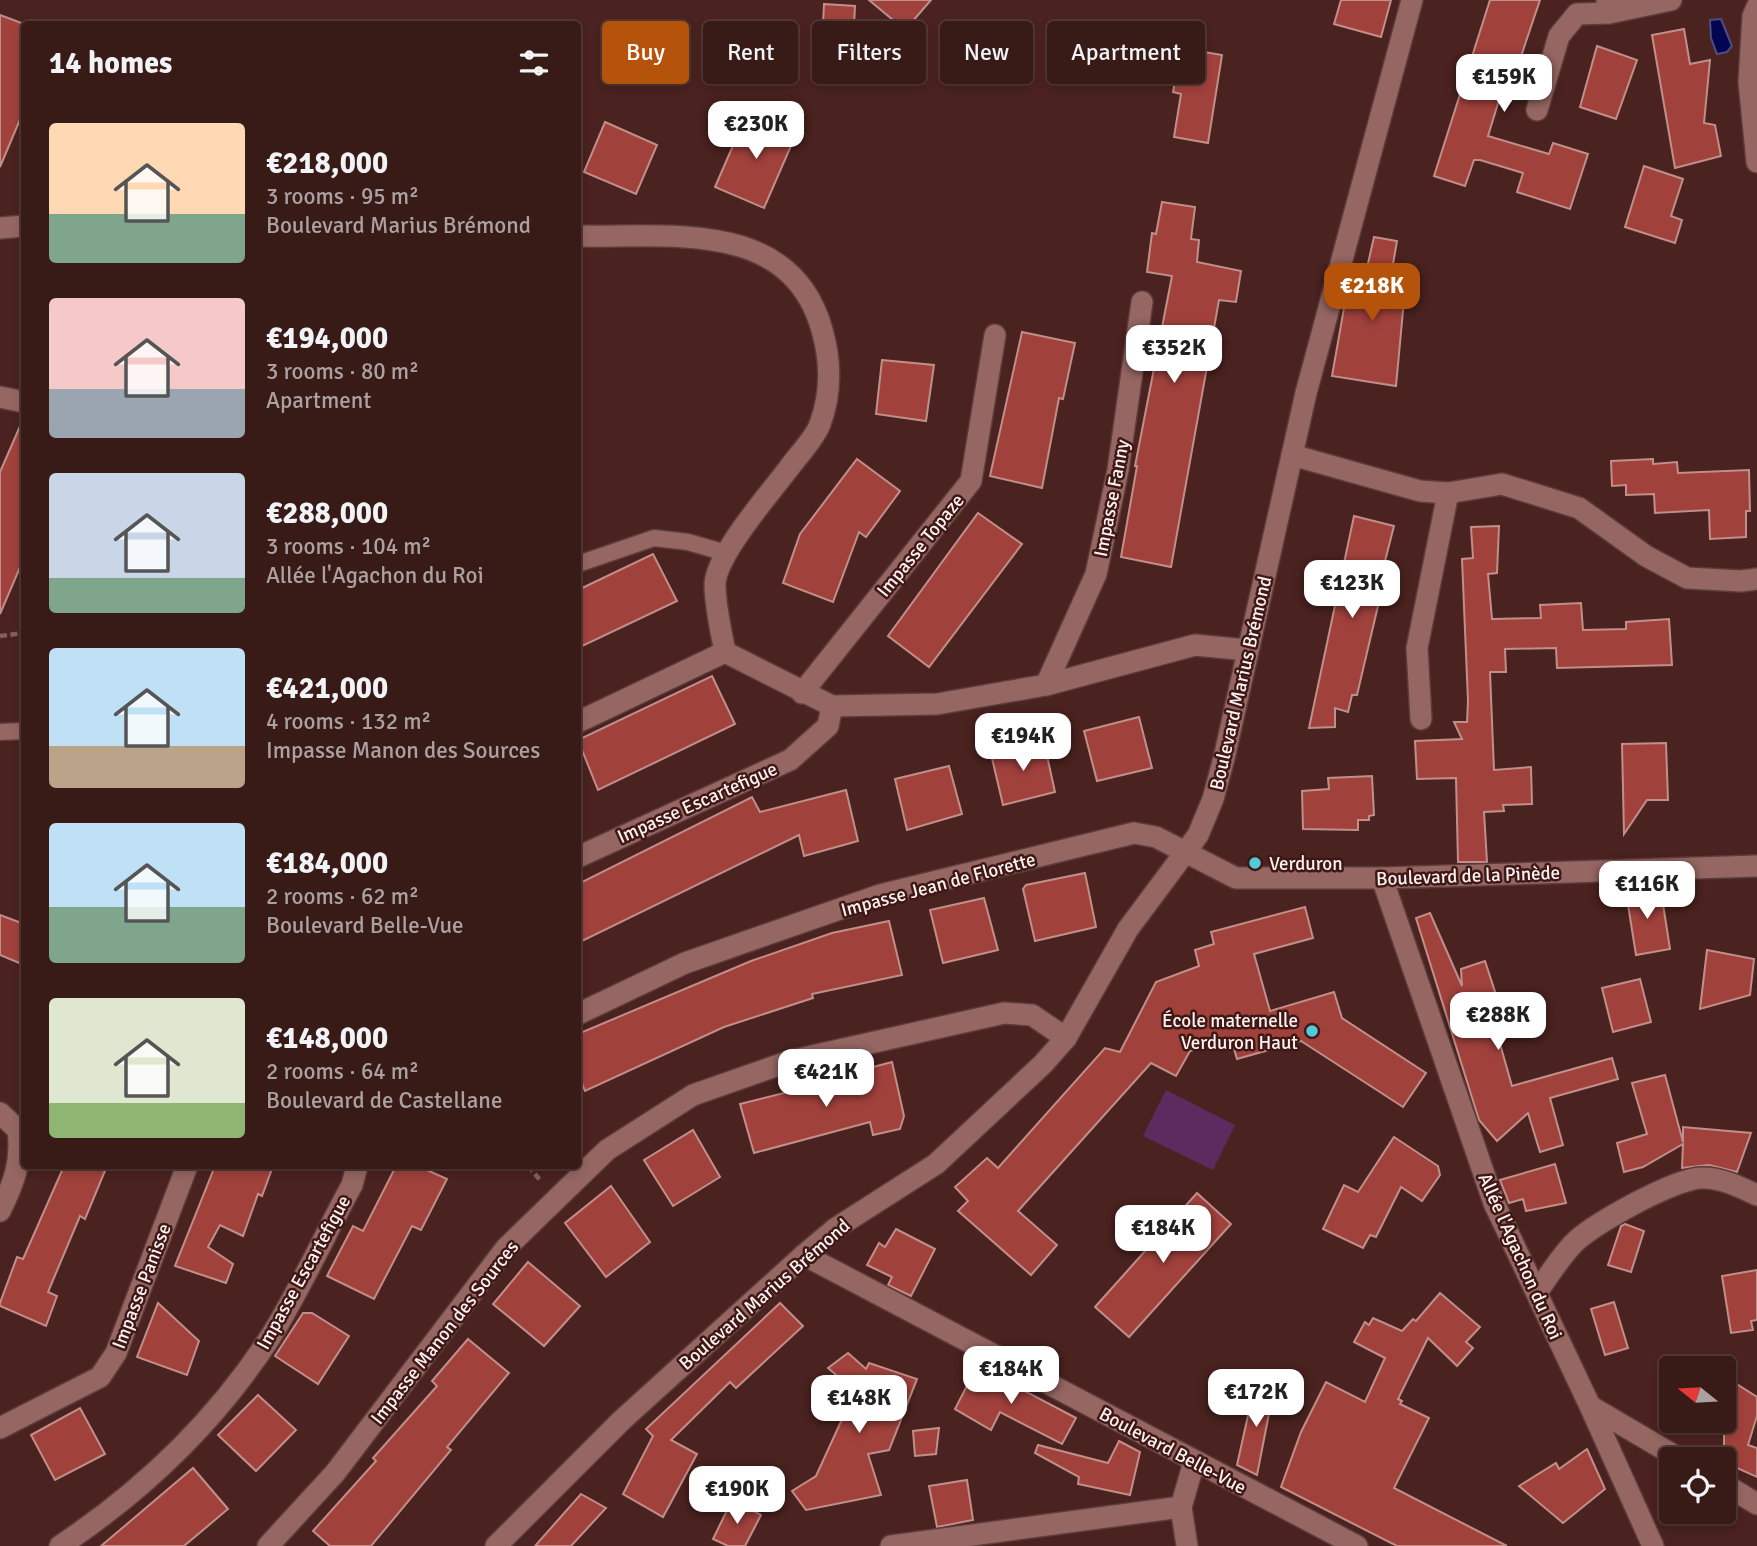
<!DOCTYPE html>
<meta charset="utf-8">
<style>
:root{--surface:#381a17;--page:#3f2320;--text:#f1f3f6;--muted:#aba1a1;--line:#523836;--accent:#b45309}
body{margin:0;font-family:Signika,sans-serif;background:var(--page);color:var(--text);height:100vh;display:flex;flex-direction:column;font-size:26px;white-space:nowrap}
*{box-sizing:border-box;margin:0}
p{font-size:23px;color:var(--muted)}
.icon{flex:none;width:38px;height:38px;fill:none;stroke:currentColor;stroke-width:2;stroke-linecap:round;stroke-linejoin:round}
.map{position:relative;flex:1;overflow:hidden}
.panel{position:absolute;left:21px;top:21px;width:560px;height:1148px;display:flex;flex-direction:column;background:var(--surface);border-radius:7px;box-shadow:0 4px 10px #0003,0 0 0 2px var(--line)}
.panel>*{flex:none}
.top-card{position:absolute;left:602px;top:21px;width:665px;height:63px;display:flex;gap:14px}
.needle{width:46px;rotate:288deg}
.controls{position:absolute;left:1659px;top:1356px;display:grid;gap:14px}
.controls a{display:grid;place-items:center;width:77px;height:77px;border-radius:7px;background:var(--surface);box-shadow:0 4px 10px #0003,0 0 0 2px var(--line);font-size:35px}
.price{position:absolute;translate:-50% -60px;padding:0 16px;border-radius:14px;background:#fff;color:#222;font-size:23px;line-height:46px;filter:drop-shadow(0 2px 4px #0008)}
.price::after{content:'';position:absolute;left:50%;top:42px;width:21px;height:16px;margin-left:-10px;background:inherit;clip-path:polygon(0 0,100% 0,50% 100%)}
.price.active{background:var(--accent);color:#fff}
ul{padding:0;list-style:none}
li{display:flex;align-items:center;gap:21px;height:175px;padding:0 28px}
li span{display:grid;place-items:center;flex:none;width:196px;height:140px;border-radius:7px;color:#555}
li>.icon{margin-inline-start:auto}
span .icon{width:84px;height:84px;fill:#fffc;stroke-width:1}
li b{font-size:30px}
h2{display:flex;justify-content:space-between;align-items:center;height:84px;padding:0 28px;font-size:30px}
.tag{padding:0 24px;border-radius:7px;background:var(--surface);box-shadow:0 4px 10px #0003,0 0 0 2px var(--line);font-size:24px;line-height:63px}
.tag.active{background:var(--accent);color:#fff}
.map>svg:first-child{display:block}
.green{fill:#5e2b60}
.water{fill:#020651;stroke:#4d4d81;stroke-width:2}
.building{fill:#a1413c;stroke:#c18f8a;stroke-width:2}
.lines{fill:none;stroke-linecap:round;stroke-linejoin:round}
.lane-casing{stroke:#5c3c3b;stroke-width:19}
.street-casing{stroke:#5c3c3b;stroke-width:24}
.path{stroke:#80615f;stroke-width:4.5;stroke-dasharray:7 3.5;stroke-linecap:butt}
.lane{stroke:#956662;stroke-width:16}
.street{stroke:#956662;stroke-width:21}
.poi-dot{fill:#52cbd9;stroke:#3f1815;stroke-width:2.5}
.labels{text-anchor:middle;stroke-width:5;stroke-linejoin:round;paint-order:stroke}
.street-label{font-size:19px;fill:#fdf2f1;stroke:#3f1815}
.poi-label{font-size:19px;fill:#fdf2f1;stroke:#3f1815;text-anchor:start}
</style>
<div class="map">
<svg width="1757" height="1546" viewBox="0 0 1757 1546">
<rect width="100%" height="100%" fill="#4a221f"/>
<polygon class="green" points="1166,1090 1235,1125 1213,1170 1143,1136"/>
<polygon class="water" points="1721,19 1732,46 1727,52 1717,54 1711,38 1710,20"/>
<g class="building">
<polygon points="869,0 931,0 905,30"/>
<polygon points="1341,0 1391,0 1381,37 1334,24"/>
<polygon points="1490,0 1540,0 1511,86 1504,84 1488,136 1549,154 1553,143 1588,154 1570,209 1517,192 1523,173 1480,160 1474,160 1465,186 1434,176"/>
<polygon points="824,4 855,6 852,64 821,63"/>
<polygon points="0,15 24,24 24,110 0,167"/>
<polygon points="1684,29 1690,64 1710,60 1704,123 1715,125 1721,156 1675,168 1652,35"/>
<polygon points="1597,46 1637,60 1616,119 1580,107"/>
<polygon points="1181,48 1222,55 1208,143 1174,137 1181,94 1173,92"/>
<polygon points="745,118 795,128 794,139 764,208 715,187"/>
<polygon points="605,122 657,145 636,194 584,172"/>
<polygon points="1644,166 1683,179 1671,216 1682,220 1675,243 1625,227"/>
<polygon points="1162,202 1195,207 1191,239 1199,240 1197,262 1241,271 1236,302 1219,300 1171,567 1121,557 1137,466 1135,466 1172,276 1147,272 1152,233 1156,234"/>
<polygon points="1374,237 1397,241 1388,293 1404,300 1396,386 1332,376 1347,291 1355,292 1359,280 1364,281"/>
<polygon points="1022,332 1075,343 1063,399 1059,398 1042,488 990,476"/>
<polygon points="882,360 934,365 926,421 876,414"/>
<polygon points="24,417 24,558 0,614 0,472"/>
<polygon points="857,459 900,491 866,537 859,532 833,602 783,583 800,534"/>
<polygon points="1653,459 1653,464 1677,462 1678,473 1749,470 1750,511 1746,511 1746,537 1710,539 1709,510 1655,513 1654,494 1626,495 1626,485 1612,486 1611,461"/>
<polygon points="978,513 1022,544 929,667 888,636"/>
<polygon points="1354,516 1394,526 1384,565 1382,589 1357,695 1352,695 1348,712 1335,708 1335,727 1309,728"/>
<polygon points="1499,526 1497,573 1488,574 1492,619 1541,618 1540,605 1581,603 1583,630 1626,629 1626,622 1669,619 1672,665 1557,668 1556,648 1505,649 1506,672 1490,672 1494,770 1531,767 1532,804 1503,805 1504,811 1484,812 1487,862 1458,862 1456,778 1417,779 1415,741 1462,739 1454,722 1467,722 1468,701 1462,559 1473,558 1471,527"/>
<polygon points="653,554 677,601 578,648 578,590"/>
<polygon points="712,676 735,724 598,790 578,740"/>
<polygon points="1139,717 1152,768 1097,781 1084,731"/>
<polygon points="1044,742 1055,792 1003,805 991,754"/>
<polygon points="1666,743 1668,800 1647,800 1624,834 1622,744"/>
<polygon points="949,766 962,814 907,830 895,779"/>
<polygon points="1372,776 1374,815 1369,816 1369,820 1358,820 1358,830 1303,829 1302,791 1329,789 1328,778"/>
<polygon points="846,790 858,841 804,856 799,835 578,943 578,884 752,797 760,812"/>
<polygon points="1085,873 1096,927 1035,941 1023,889 1026,885"/>
<polygon points="1625,886 1652,886 1656,905 1663,904 1670,949 1636,955"/>
<polygon points="984,898 998,950 943,963 930,910"/>
<polygon points="1305,907 1313,938 1254,954 1270,1011 1334,992 1342,1018 1426,1073 1403,1107 1301,1041 1237,1059 1231,1039 1190,1051 1176,1076 1151,1063 1018,1211 1057,1245 1031,1275 958,1211 968,1201 955,1187 987,1158 998,1168 1105,1048 1120,1052 1156,982 1199,966 1195,950 1214,944 1211,932"/>
<polygon points="1430,913 1462,986 1461,969 1485,961 1499,1004 1489,1005 1512,1086 1612,1058 1618,1079 1550,1098 1563,1145 1540,1152 1528,1113 1497,1141 1479,1120 1416,918"/>
<polygon points="0,915 24,924 24,965 0,955"/>
<polygon points="889,921 902,975 812,994 813,998 724,1027 585,1091 578,1073 578,1034 751,961 832,933"/>
<polygon points="1707,950 1754,959 1750,995 1700,1009"/>
<polygon points="1640,979 1651,1022 1613,1032 1602,988"/>
<polygon points="892,1062 904,1116 900,1129 873,1135 870,1122 754,1153 740,1104 836,1080 835,1077"/>
<polygon points="1665,1075 1683,1142 1683,1127 1751,1133 1737,1172 1709,1165 1682,1168 1683,1144 1643,1167 1624,1172 1617,1143 1647,1134 1632,1083"/>
<polygon points="693,1130 720,1177 673,1206 644,1160"/>
<polygon points="1394,1137 1438,1166 1440,1175 1422,1201 1401,1187 1376,1237 1370,1235 1363,1248 1323,1229 1344,1185 1358,1192"/>
<polygon points="1555,1164 1566,1203 1526,1211 1523,1199 1509,1203 1500,1180"/>
<polygon points="64,1166 107,1166 85,1219 80,1216 48,1292 57,1296 46,1326 0,1306 0,1303 17,1257 23,1259"/>
<polygon points="215,1166 273,1166 262,1196 258,1194 243,1236 220,1225 208,1247 233,1264 226,1283 175,1266"/>
<polygon points="396,1166 418,1166 447,1179 421,1230 412,1226 374,1299 327,1276 353,1226 363,1231"/>
<polygon points="611,1186 650,1242 606,1277 565,1223"/>
<polygon points="1197,1193 1231,1224 1129,1337 1095,1307"/>
<polygon points="1625,1224 1644,1231 1631,1272 1608,1265 1621,1226"/>
<polygon points="896,1229 935,1249 911,1296 888,1285 892,1277 867,1265 879,1243 885,1247"/>
<polygon points="528,1262 580,1306 544,1346 493,1304"/>
<polygon points="1757,1270 1757,1320 1751,1321 1753,1330 1731,1333 1722,1276"/>
<polygon points="1440,1293 1480,1327 1466,1342 1473,1348 1457,1366 1428,1338 1398,1399 1402,1401 1400,1404 1429,1418 1394,1488 1507,1546 1397,1546 1281,1487 1301,1432 1326,1382 1365,1402 1385,1358 1354,1342 1365,1322 1369,1325 1373,1318 1402,1331 1413,1319 1416,1321"/>
<polygon points="1614,1302 1628,1348 1605,1355 1591,1309"/>
<polygon points="158,1303 199,1341 187,1375 137,1357"/>
<polygon points="780,1303 803,1326 736,1388 730,1382 671,1440 697,1454 663,1517 623,1494 653,1436 646,1429"/>
<polygon points="303,1313 312,1313 349,1336 318,1384 275,1356"/>
<polygon points="468,1339 509,1373 447,1447 451,1450 371,1546 330,1546 313,1531 376,1461 373,1458 437,1386 432,1381"/>
<polygon points="848,1353 866,1369 869,1363 917,1379 889,1450 868,1454 881,1495 806,1510 792,1491 816,1476 855,1391 828,1368"/>
<polygon points="977,1366 1076,1418 1062,1444 1000,1412 991,1430 955,1409"/>
<polygon points="1724,1376 1757,1397 1757,1416 1748,1445 1757,1448 1757,1477 1724,1462"/>
<polygon points="1255,1384 1274,1388 1257,1475 1237,1465"/>
<polygon points="258,1395 296,1430 256,1471 218,1435"/>
<polygon points="80,1408 105,1454 55,1480 31,1435"/>
<polygon points="939,1428 936,1454 915,1456 913,1431"/>
<polygon points="1119,1441 1140,1452 1130,1495 1078,1484 1079,1477 1035,1453 1038,1445 1108,1463"/>
<polygon points="1587,1449 1605,1489 1563,1523 1519,1486 1556,1463 1559,1469"/>
<polygon points="193,1468 228,1509 184,1546 101,1546"/>
<polygon points="967,1480 973,1520 937,1527 929,1486"/>
<polygon points="581,1494 606,1508 571,1546 535,1546"/>
<polygon points="732,1500 761,1515 745,1546 728,1546 713,1539"/>
</g>
<g class="lines">
<defs>
<g id="lane">
<polyline points="578,564 654,538 688,542 726,553"/>
<polyline points="0,732 24,731"/>
</g>
<g id="street">
<polyline points="1607,1 1609,13 1671,0"/>
<polyline points="1757,7 1753,16 1749,82 1757,162"/>
<polyline points="1537,110 1559,36 1577,14 1609,13"/>
<polyline points="0,228 24,226"/>
<path d="M578 236C669 238 791 218 822 330 831 361 831 394 820 424 814 440 798 455 789 468 770 493 716 555 715 584 715 606 721 631 725 652L832 706 937 704 1046 685 1195 645 1247 650"/>
<polyline points="0,397 24,402"/>
<polyline points="1292,455 1420,491 1448,493 1502,484 1579,508 1646,556 1687,578 1741,581 1757,579"/>
<polyline points="1046,685 1096,574 1118,470 1142,302"/>
<polyline points="802,693 971,481 995,335"/>
<polyline points="1421,719 1417,648 1448,493"/>
<polyline points="578,722 725,652"/>
<polyline points="578,857 790,760 828,726 832,706"/>
<polyline points="1382,878 1494,1203 1590,1406 1653,1546"/>
<polyline points="578,1014 685,963 880,895 1134,833 1156,837 1236,878 1382,878 1757,866"/>
<path d="M0 1113 18 1130C22 1162 14 1183 0 1211"/>
<polyline points="804,1255 1357,1546"/>
<path d="M1537 1292C1548 1277 1559 1259 1572 1245 1590 1225 1674 1179 1701 1178 1720 1177 1740 1187 1757 1195"/>
<polyline points="1590,1406 1682,1460"/>
<polyline points="0,1428 100,1377 116,1353 187,1166"/>
<polyline points="1724,1484 1757,1504"/>
<path d="M60 1546C144 1490 216 1421 271 1336 301 1288 325 1234 352 1185L357 1166"/>
<polyline points="268,1546 335,1473 506,1248 607,1150 693,1095 790,1061 1004,1013 1032,1015 1066,1038"/>
<polyline points="496,1546 622,1420 804,1255 836,1228 936,1164 1043,1064 1066,1038 1128,929 1198,835 1213,799 1224,758 1306,393 1412,0"/>
<polyline points="891,1546 1181,1507"/>
<polyline points="1187,1546 1181,1507 1194,1462"/>
</g>
</defs>
<use href="#lane" class="lane-casing"/>
<use href="#street" class="street-casing"/>
<g class="path">
<polyline points="0,636 24,633"/>
<polyline points="528,1166 541,1181"/>
</g>
<use href="#lane" class="lane"/>
<use href="#street" class="street"/>
</g>
<g class="poi-dot">
<circle cx="1255" cy="863" r="7"/>
<circle cx="1312" cy="1031" r="7"/>
</g>
<g class="labels">
<g class="street-label">
<text transform="translate(1111 498) rotate(-79)" y="7">Impasse Fanny</text>
<text transform="translate(920 545) rotate(-51)" y="7">Impasse Topaze</text>
<text transform="translate(1240 683) rotate(-77)" y="7">Boulevard Marius Brémond</text>
<text transform="translate(697 802) rotate(-24)" y="7">Impasse Escartefigue</text>
<text transform="translate(1468 875) rotate(-2)" y="7">Boulevard de la Pinède</text>
<text transform="translate(938 884) rotate(-15)" y="7">Impasse Jean de Florette</text>
<text transform="translate(1521 1256) rotate(66)" y="7">Allée l'Agachon du Roi</text>
<text transform="translate(303 1272) rotate(-61)" y="7">Impasse Escartefigue</text>
<text transform="translate(141 1286) rotate(-69)" y="7">Impasse Panisse</text>
<text transform="translate(764 1294) rotate(-41)" y="7">Boulevard Marius Brémond</text>
<text transform="translate(444 1332) rotate(-52)" y="7">Impasse Manon des Sources</text>
<text transform="translate(1173 1450) rotate(28)" y="7">Boulevard Belle-Vue</text>
</g>
<g class="poi-label">
<text x="1269" y="870">Verduron</text>
<text x="1298" y="1027" text-anchor="end">École maternelle<tspan x="1298" dy="22">Verduron Haut</tspan></text>
</g>
</g>
</svg>
<div class="controls">
<a><svg class="needle" viewBox="-14 -14 28 28"><path d="M0-13l5 13h-10z" fill="#e53935"/><path d="M0 13l5-13h-10z" fill="#aba1a1"/></svg></a>
<a><svg class="icon" aria-label="locate" viewBox="0 0 24 24"><circle cx="12" cy="12" r="6"/><path d="M12 2v4M12 18v4M2 12h4M18 12h4"/></svg></a>
</div>
<b class="price" style="left:1504px;top:114px">€159K</b>
<b class="price" style="left:756px;top:161px">€230K</b>
<b class="price active" style="left:1372px;top:323px">€218K</b>
<b class="price" style="left:1174px;top:385px">€352K</b>
<b class="price" style="left:1352px;top:620px">€123K</b>
<b class="price" style="left:1023px;top:773px">€194K</b>
<b class="price" style="left:1647px;top:921px">€116K</b>
<b class="price" style="left:1498px;top:1052px">€288K</b>
<b class="price" style="left:826px;top:1109px">€421K</b>
<b class="price" style="left:1163px;top:1265px">€184K</b>
<b class="price" style="left:1011px;top:1406px">€184K</b>
<b class="price" style="left:1256px;top:1429px">€172K</b>
<b class="price" style="left:859px;top:1435px">€148K</b>
<b class="price" style="left:737px;top:1526px">€190K</b>
<div class="top-card">
<a class="tag active">Buy</a>
<a class="tag">Rent</a>
<a class="tag">Filters</a>
<a class="tag">New</a>
<a class="tag">Apartment</a>
</div>
<section class="panel">
<h2>14 homes<svg class="icon" aria-label="filters" viewBox="0 0 24 24"><path d="M4 7h16M4 17h16"/><circle cx="9" cy="7" r="2"/><circle cx="15" cy="17" r="2"/></svg></h2>
<ul>
<li><span style="background:linear-gradient(#ffd9b3 65%,#7fa58c 0)"><svg class="icon" aria-label="home" viewBox="0 0 24 24"><path d="M3 11l9-7 9 7M6 9v11h12V9"/></svg></span><div><b>€218,000</b><p>3 rooms · 95 m²</p><p>Boulevard Marius Brémond</p></div></li>
<li><span style="background:linear-gradient(#f6c9c9 65%,#9aa5b1 0)"><svg class="icon" aria-label="home" viewBox="0 0 24 24"><path d="M3 11l9-7 9 7M6 9v11h12V9"/></svg></span><div><b>€194,000</b><p>3 rooms · 80 m²</p><p>Apartment</p></div></li>
<li><span style="background:linear-gradient(#c9d6e8 75%,#7fa58c 0)"><svg class="icon" aria-label="home" viewBox="0 0 24 24"><path d="M3 11l9-7 9 7M6 9v11h12V9"/></svg></span><div><b>€288,000</b><p>3 rooms · 104 m²</p><p>Allée l'Agachon du Roi</p></div></li>
<li><span style="background:linear-gradient(#bfe0f5 70%,#b9a48a 0)"><svg class="icon" aria-label="home" viewBox="0 0 24 24"><path d="M3 11l9-7 9 7M6 9v11h12V9"/></svg></span><div><b>€421,000</b><p>4 rooms · 132 m²</p><p>Impasse Manon des Sources</p></div></li>
<li><span style="background:linear-gradient(#bfe0f5 60%,#7fa58c 0)"><svg class="icon" aria-label="home" viewBox="0 0 24 24"><path d="M3 11l9-7 9 7M6 9v11h12V9"/></svg></span><div><b>€184,000</b><p>2 rooms · 62 m²</p><p>Boulevard Belle-Vue</p></div></li>
<li><span style="background:linear-gradient(#dfe7d0 75%,#8fb573 0)"><svg class="icon" aria-label="home" viewBox="0 0 24 24"><path d="M3 11l9-7 9 7M6 9v11h12V9"/></svg></span><div><b>€148,000</b><p>2 rooms · 64 m²</p><p>Boulevard de Castellane</p></div></li>
</ul>
</section>
</div>
